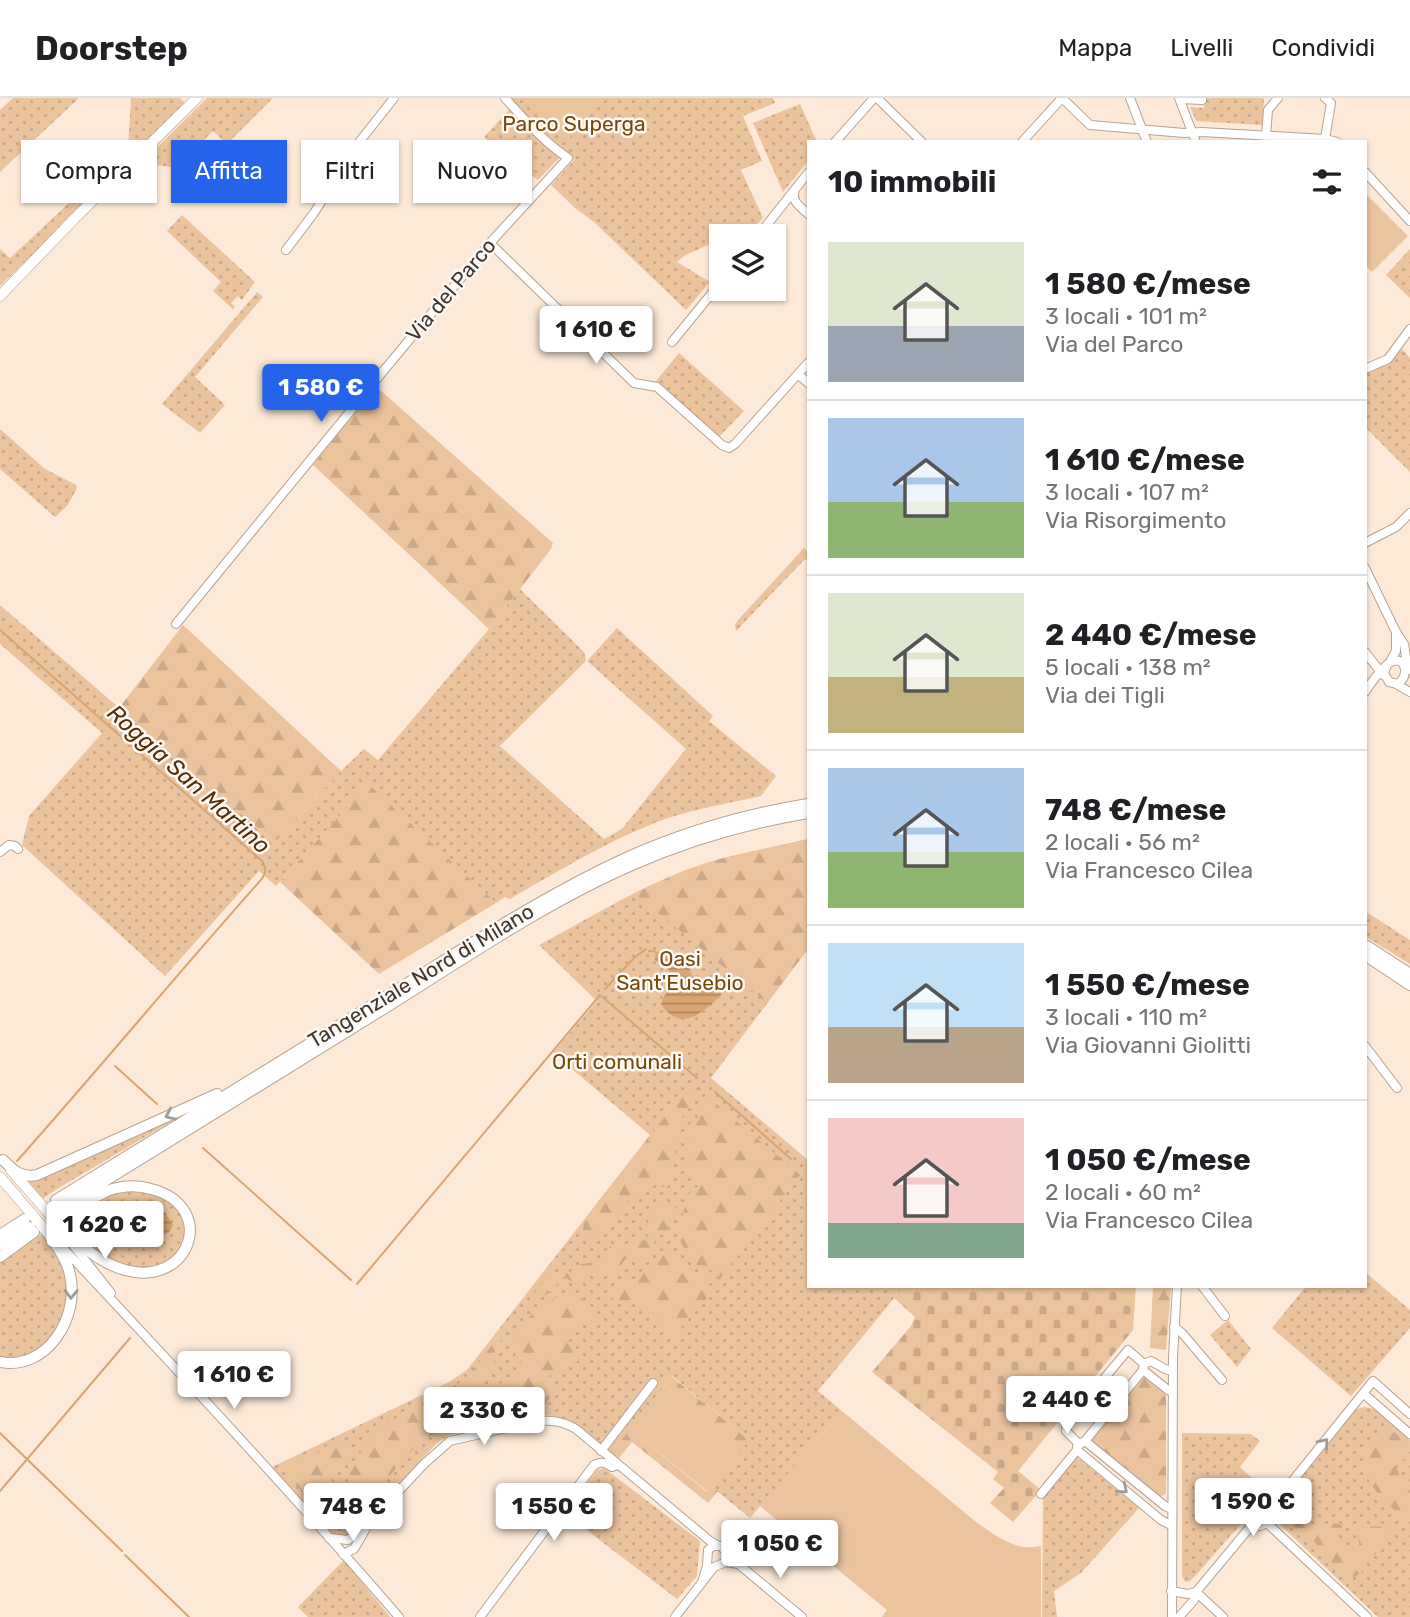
<!DOCTYPE html>
<html lang="it">
<meta charset="utf-8">
<style>
:root{--surface:#fff;--page:#f6f6f6;--text:#202124;--muted:#757577;--line:#e0e0e0;--accent:#2563eb}
body{margin:0;font-family:Rubik,sans-serif;background:var(--page);color:var(--text);height:100vh;display:flex;flex-direction:column;font-size:26px;white-space:nowrap}
*{box-sizing:border-box;margin:0}
p{font-size:23px;color:var(--muted)}
.icon{flex:none;width:38px;height:38px;fill:none;stroke:currentColor;stroke-width:2;stroke-linecap:round;stroke-linejoin:round}
.map{position:relative;flex:1;overflow:hidden}
.sheet{position:absolute;left:807px;top:42px;width:560px;height:1148px;display:flex;flex-direction:column;background:var(--surface);border-radius:0px;box-shadow:0 2px 5px #0004}
.sheet>*{flex:none}
.hud{position:absolute;left:21px;top:42px;width:665px;height:63px;display:flex;gap:14px}
.controls{position:absolute;left:709px;top:126px;display:grid;gap:14px}
.controls a{display:grid;place-items:center;width:77px;height:77px;border-radius:0px;background:var(--surface);box-shadow:0 2px 5px #0004;font-size:35px}
.price{position:absolute;translate:-50% -60px;padding:0 16px;border-radius:7px;background:#fff;color:#222;font-size:23px;line-height:46px;filter:drop-shadow(0 2px 4px #0008)}
.price::after{content:'';position:absolute;left:50%;top:42px;width:21px;height:16px;margin-left:-10px;background:inherit;clip-path:polygon(0 0,100% 0,50% 100%)}
.price.current{background:var(--accent);color:#fff}
ul{padding:0;list-style:none}
li{display:flex;align-items:center;gap:21px;height:175px;padding:0 21px}
li+li{border-top:2px solid var(--line)}
li span{display:grid;place-items:center;flex:none;width:196px;height:140px;border-radius:0px;color:#555}
li>.icon{margin-inline-start:auto}
span .icon{width:84px;height:84px;fill:#fffc;stroke-width:1}
li b{font-size:30px}
h2{display:flex;justify-content:space-between;align-items:center;height:84px;padding:0 21px;font-size:30px}
.chip{padding:0 24px;border-radius:0px;background:var(--surface);box-shadow:0 2px 5px #0004;font-size:24px;line-height:63px}
.chip.current{background:var(--accent);color:#fff}
header{display:flex;align-items:center;gap:42px;box-sizing:border-box;height:98px;padding:0 35px;background:var(--surface);border-bottom:2px solid var(--line)}
header strong{font-size:33px}
nav{display:flex;gap:38px;margin-inline-start:auto;font-size:24px}
.map>svg:first-child{display:block}
.green{fill:url(#green-dots)}
.forest{fill:url(#forest-firs)}
.cemetery{fill:url(#cemetery-stones)}
.pitch{fill:#ebc39d}
.water{fill:url(#water-rules)}
.lines{fill:none;stroke-linecap:round;stroke-linejoin:round}
.stream{stroke:#d9a573;stroke-width:2}
.minor-casing{stroke:#b6a493;stroke-width:10}
.major-casing{stroke:#b6a493;stroke-width:11}
.highway-casing{stroke:#b6a493;stroke-width:12}
.minor{stroke:#fff;stroke-width:8}
.major{stroke:#fff;stroke-width:10}
.highway{stroke:#fff;stroke-width:10}
.oneway{stroke:#9f9b98}
.labels{text-anchor:middle;stroke-width:5;stroke-linejoin:round;paint-order:stroke}
.park-label{font-size:21px;fill:#794809;stroke:#fdf9f5}
.street-label{font-size:21px;fill:#3f3730;stroke:#fdf9f5}
.water-label{font-size:23px;font-style:italic;fill:#522f06;stroke:#fdf9f5}
</style>
<header>
<strong>Doorstep</strong>
<nav><a>Mappa</a><a>Livelli</a><a>Condividi</a></nav>
</header>
<div class="map">
<svg width="1410" height="1519" viewBox="0 0 1410 1519">
<defs>
<pattern id="green-dots" width="8" height="8" patternUnits="userSpaceOnUse" patternTransform="scale(1.75)"><rect width="8" height="8" fill="#ebc39d"/><path d="M2 2h.1M6 6h.1" fill="none" stroke="#cba888" stroke-width="1.8" stroke-linecap="round"/></pattern>
<pattern id="forest-firs" width="22" height="20" patternUnits="userSpaceOnUse" patternTransform="scale(1.75)"><rect width="22" height="20" fill="#ebc39d"/><path d="M5 1l3.5 6h-7zM16 11l3.5 6h-7z" fill="#cba888"/></pattern>
<pattern id="cemetery-stones" width="16" height="16" patternUnits="userSpaceOnUse" patternTransform="scale(1.75)"><rect width="16" height="16" fill="#ebc39d"/><path d="M2 7V4a2 2 0 0 1 4 0v3zM10 15v-3a2 2 0 0 1 4 0v3z" fill="#cba888"/></pattern>
<pattern id="water-rules" width="6" height="5" patternUnits="userSpaceOnUse" patternTransform="scale(1.75)"><rect width="6" height="5" fill="#d9a573"/><path d="M0 2.5h6" fill="none" stroke="#b1875f"/></pattern>
</defs>
<rect width="100%" height="100%" fill="#fce9d7"/>
<g class="green">
<polygon points="13,0 79,0 0,74 0,12"/>
<polygon points="130,0 180,0 187,7 0,188 0,151 10,160 128,50 131,2"/>
<polygon points="207,0 273,0 227,46 213,33 196,50 200,55 185,71 141,65"/>
<path d="M509 0H773L775 5 743 18 762 63 741 72 763 120C755 130 734 138 721 138V141L684 158 677 164 710 184 686 212 594 124 575 110 551 87 574 62 527 21Z"/>
<polygon points="1205,0 1264,0 1262,27 1196,23 1190,9 1204,10"/>
<polygon points="800,6 817,44 808,44 808,63 783,94 753,25"/>
<polygon points="510,11 560,59 538,82 507,61 484,39"/>
<polygon points="182,117 255,184 242,202 238,198 231,205 235,209 233,211 213,193 221,184 167,133"/>
<polygon points="1410,151 1410,200 1386,177"/>
<polygon points="257,194 263,199 195,279 225,307 200,335 162,306"/>
<polygon points="1402,251 1410,260 1410,374 1365,329 1365,275 1388,266"/>
<polygon points="679,255 744,313 719,339 656,283"/>
<polygon points="0,331 45,371 76,387 77,390 68,407 55,419 0,371"/>
<polygon points="804,450 808,454 808,463 805,461 736,533 735,527 738,522"/>
<path d="M520 491 584 554 586 563 500 648 604 741 622 731 686 651 587 563 617 530 713 618 709 623 776 678 761 698C725 706 687 712 652 726 603 746 556 774 510 801L505 799 496 805 368 687 276 788 259 773 165 878 22 747 29 718 102 635 0 546V507L272 742H276L280 740 341 673 364 651 378 662 489 531Z"/>
<path d="M808 741V851L711 980 808 1062V1188H904L818 1293 842 1313 750 1420 712 1389 749 1342 672 1278 611 1356C590 1339 572 1319 544 1317L449 1337 436 1346 355 1433 343 1439 332 1437 272 1369 449 1284 467 1272 650 1037 553 955 597 903 539 847C586 822 633 793 683 773 723 757 767 751 808 741Z"/>
<polygon points="1365,813 1410,842 1410,866 1368,840 1365,843"/>
<polygon points="184,1016 57,1091 41,1102 25,1084 34,1081"/>
<polygon points="140,1091 167,1101 185,1119 184,1148 164,1168 135,1171 108,1162 61,1124 111,1095"/>
<polygon points="42,1136 53,1150 67,1175 66,1216 48,1245 23,1260 0,1261 0,1164"/>
<polygon points="1365,1174 1410,1212 1410,1230 1351,1298 1272,1230 1306,1188 1365,1188"/>
<polygon points="1228,1222 1251,1251 1237,1269 1210,1237"/>
<polygon points="1364,1309 1375,1311 1410,1342 1410,1519 1378,1519 1270,1417 1353,1314 1357,1311"/>
<polygon points="1182,1335 1251,1336 1260,1343 1240,1369 1268,1395 1197,1476 1190,1483 1185,1484 1182,1477"/>
<polygon points="1077,1359 1139,1410 1081,1475 1054,1493 1057,1519 1042,1519 1043,1399"/>
<polygon points="604,1370 700,1443 697,1478 677,1501 572,1421 566,1414 597,1372"/>
<polygon points="344,1462 390,1519 308,1519 298,1509"/>
</g>
<g class="forest">
<polygon points="379,291 553,445 551,451 489,531 313,367 373,292"/>
<polygon points="183,527 341,673 280,740 276,742 272,742 119,610"/>
<polygon points="368,686 496,805 379,876 280,784"/>
<polygon points="808,741 808,851 767,905 634,795 684,773 720,761"/>
<path d="M691 985H695L701 991C697 1003 685 1012 680 1024 676 1034 678 1046 675 1057L668 1061C670 1076 679 1075 667 1089H662L656 1087 639 1092 634 1098 624 1105 611 1125 600 1134 591 1139 583 1135 584 1129 582 1125Z"/>
<path d="M709 1000 800 1077 719 1182 713 1173 693 1166 692 1157 685 1154 678 1135 688 1097 693 1091 700 1088C697 1083 692 1079 690 1074 684 1060 690 1043 688 1028L692 1023 697 1021Z"/>
<path d="M668 1105 674 1107 677 1111 674 1121 664 1136 656 1138 654 1143 656 1148 649 1157 643 1162 639 1163C624 1153 623 1166 617 1175L611 1177 604 1173 594 1177 589 1173 585 1174 579 1182 573 1184 566 1180 562 1181 549 1195 536 1202 524 1214 521 1213 544 1183 550 1177H563L570 1174 580 1166 598 1164 612 1146H626L645 1142 652 1132 649 1129 648 1121 656 1111Z"/>
<path d="M669 1152 673 1154C675 1158 682 1166 685 1171L704 1178 711 1189 706 1202 699 1206V1209L681 1230V1238L678 1242 674 1241C660 1217 646 1203 617 1205L611 1199 612 1192 620 1186 636 1182 661 1161C662 1156 664 1154 669 1152Z"/>
<polygon points="1153,1188 1171,1188 1166,1252 1150,1250"/>
<path d="M570 1197C586 1198 595 1211 600 1225L582 1220 571 1231 566 1234 563 1243 575 1249 578 1263 564 1273 553 1274 548 1279 553 1294 543 1310 516 1313 503 1318C494 1309 489 1300 495 1287L502 1285 509 1303H516L520 1295 512 1286 513 1278 517 1273 528 1274 513 1253 512 1243C528 1220 540 1200 570 1197Z"/>
<path d="M500 1237 502 1241 494 1255V1269C488 1274 485 1282 480 1285 475 1288 469 1290 465 1293L460 1291 450 1294 448 1292 459 1285 470 1275Z"/>
<polygon points="671,1278 749,1342 743,1350 665,1287"/>
<polygon points="1144,1279 1166,1297 1166,1396 1159,1399 1090,1341"/>
<path d="M467 1300 476 1301 485 1306V1314L480 1319 445 1330 428 1339 416 1348 377 1392 362 1412 353 1411C351 1406 347 1401 347 1396 345 1361 384 1322 414 1311 423 1308 432 1309 441 1308 450 1307 459 1303 467 1300Z"/>
<path d="M1388 1329C1394 1335 1410 1343 1409 1356 1407 1359 1399 1365 1396 1368L1402 1384 1410 1392V1422L1406 1424 1401 1421C1392 1406 1371 1394 1367 1376 1365 1369 1363 1361 1362 1354L1365 1351 1378 1345Z"/>
<polygon points="630,1331 707,1394 712,1389 718,1393 708,1405 632,1344 618,1361 611,1356"/>
<path d="M342 1344C354 1352 350 1356 342 1365V1369L332 1374 330 1378C334 1391 341 1399 331 1411 321 1411 317 1406 312 1398L303 1396 299 1390 289 1384 285 1376 287 1365C299 1358 302 1361 314 1359 321 1349 330 1345 342 1344Z"/>
<path d="M1293 1421C1301 1421 1307 1425 1315 1427 1328 1429 1328 1421 1343 1428L1337 1437 1338 1444 1348 1452H1353L1359 1448V1443L1355 1433 1359 1429 1388 1428 1392 1432 1394 1438 1381 1452 1367 1463 1361 1475 1354 1479C1331 1470 1328 1456 1311 1441 1303 1435 1295 1431 1289 1422Z"/>
</g>
<polygon class="cemetery" points="904,1188 1136,1188 1133,1232 1018,1373 1041,1392 1013,1424 990,1405 1004,1390 993,1381 998,1374 872,1274 911,1228 915,1219 894,1200"/>
<g class="pitch">
<polygon points="523,0 601,0 603,1 569,41"/>
<polygon points="1365,95 1408,138 1372,174 1365,167"/>
<polygon points="665,1287 743,1350 708,1394 630,1331"/>
<path d="M842 1313 976 1424C996 1438 1016 1454 1041 1448V1519H882L887 1512 760 1408Z"/>
</g>
<g class="water">
<path d="M658 854C667 855 681 859 687 866 691 872 691 878 695 883 706 885 714 882 722 892L721 897C703 915 680 935 661 906 664 895 674 887 673 878L664 867 655 862V857Z"/>
<polygon points="155,1103 158,1104 173,1127 169,1134 143,1150 125,1116"/>
</g>
<g class="lines">
<g class="stream">
<path d="M0 532 262 763C267 771 266 776 260 783 178 875 99 971 17 1063"/>
<polyline points="649,853 654,853 657,855"/>
<polyline points="605,891 634,860 646,851"/>
<polyline points="115,968 157,1006"/>
<polyline points="715,994 791,1061"/>
<polyline points="203,1050 351,1182"/>
<polyline points="357,1186 600,897 697,980"/>
<polyline points="0,1335 122,1453"/>
<polyline points="0,1393 130,1240"/>
<polyline points="125,1457 189,1519"/>
</g>
<defs>
<g id="minor">
<polyline points="877,0 922,44"/>
<polyline points="1062,0 1090,27 1184,35 1202,34 1325,41 1337,44"/>
<polyline points="1130,0 1147,44"/>
<polyline points="1179,0 1196,44"/>
<polyline points="1325,0 1331,5 1325,41"/>
<polyline points="1180,1 1202,2 1202,0"/>
<polyline points="1266,38 1268,12 1278,0"/>
<polyline points="835,44 874,0"/>
<polyline points="1022,44 1062,0"/>
<polyline points="1365,74 1410,123"/>
<path d="M795 92C790 103 801 109 808 116"/>
<polyline points="758,138 808,75"/>
<polyline points="490,145 634,285 657,289 722,347 729,350 735,346 808,265"/>
<polyline points="286,152 314,115 356,48 394,0"/>
<polyline points="672,244 721,184"/>
<polyline points="1365,271 1388,261 1410,231"/>
<polyline points="798,276 808,285"/>
<polyline points="1365,445 1396,429 1410,415"/>
<polyline points="1365,470 1396,534 1404,546 1408,572"/>
<path d="M176 526 375 283 490 145 568 60C544 44 524 21 505 0"/>
<polyline points="1365,554 1383,577"/>
<polyline points="1390,564 1396,553 1396,534"/>
<polyline points="1396,586 1410,594"/>
<path d="M1365 594C1370 586 1383 568 1391 564 1406 557 1410 578 1398 586L1389 584 1384 575 1387 567"/>
<polyline points="0,754 9,747 15,748 18,751"/>
<polyline points="1365,948 1397,990"/>
<polyline points="69,1142 111,1195"/>
<path d="M61 1148C176 1270 290 1393 399 1519"/>
<polyline points="1202,1188 1225,1218"/>
<polyline points="1174,1229 1182,1235 1222,1282"/>
<polyline points="1143,1272 1168,1292 1173,1294"/>
<polyline points="1364,1296 1410,1336"/>
<polyline points="1085,1343 1165,1408 1172,1411"/>
<polyline points="1079,1346 1066,1333 1067,1325 1128,1252 1144,1266 1151,1263 1165,1271 1173,1273"/>
<polyline points="1077,1352 1161,1422 1171,1427"/>
<polyline points="601,1353 653,1285"/>
<polyline points="1041,1396 1077,1352 1077,1348 1085,1343 1143,1272 1144,1266"/>
<polyline points="1265,1417 1268,1420 1267,1425 1260,1428 1256,1422 1258,1418 1265,1417 1373,1283 1410,1316"/>
<polyline points="1267,1425 1367,1519"/>
<path d="M329 1440 348 1442 368 1426 424 1366 450 1343 537 1323C552 1322 562 1323 576 1331L710 1443 717 1447"/>
<polyline points="343,1456 354,1451 365,1432"/>
<polyline points="703,1481 707,1468 708,1452 713,1448 721,1448 731,1460 802,1519"/>
<polyline points="1171,1493 1188,1496 1196,1494 1256,1422"/>
<path d="M480 1519 594 1367C601 1363 606 1365 612 1369L618 1367"/>
<polyline points="675,1519 714,1469 726,1464 738,1466"/>
<polyline points="1172,1519 1173,1259 1177,1188"/>
<polyline points="1179,1519 1194,1502 1196,1494 1223,1519"/>
</g>
<g id="major">
<polyline points="0,198 74,121 197,0"/>
<polyline points="11,1072 59,1127"/>
<polyline points="0,1079 47,1134"/>
</g>
<g id="highway">
<polyline points="1367,848 1410,876"/>
<polyline points="1365,857 1410,887"/>
<path d="M3 1062C14 1073 21 1080 37 1077L217 996"/>
<path d="M56 1102C163 1036 270 970 377 904 459 854 539 800 626 760 684 734 746 716 808 706"/>
<path d="M61 1110C169 1043 277 976 385 910 465 860 545 805 632 767 688 742 748 725 808 715"/>
<path d="M59 1127C78 1145 99 1165 125 1172 191 1190 218 1108 151 1091 138 1087 122 1088 109 1092 104 1094 99 1098 94 1099 90 1101 83 1099 78 1099"/>
<polyline points="0,1137 25,1121"/>
<polyline points="0,1147 30,1129"/>
<polyline points="0,1159 34,1134"/>
<path d="M0 1264C47 1273 80 1219 70 1177 67 1161 56 1147 47 1134"/>
</g>
</defs>
<use href="#minor" class="minor-casing"/>
<use href="#major" class="major-casing"/>
<use href="#highway" class="highway-casing"/>
<use href="#minor" class="minor"/>
<use href="#major" class="major"/>
<use href="#highway" class="highway"/>
</g>
<defs><path id="oneway-chevron" d="M-2-3.5L2.5 0L-2 3.5" fill="none" stroke-width="1.6" stroke-linecap="round" stroke-linejoin="round" transform="scale(1.75)"/></defs>
<g class="oneway">
<use href="#oneway-chevron" transform="translate(170 1017) rotate(156)"/>
<use href="#oneway-chevron" transform="translate(71 1196) rotate(91)"/>
<use href="#oneway-chevron" transform="translate(1324 1345) rotate(-51)"/>
<use href="#oneway-chevron" transform="translate(1123 1391) rotate(40)"/>
</g>
<g class="labels">
<g class="park-label">
<text x="574" y="33">Parco Superga</text>
<text x="680" y="868">Oasi<tspan x="680" dy="24">Sant'Eusebio</tspan></text>
<text x="617" y="971">Orti comunali</text>
</g>
<g class="street-label">
<text transform="translate(451 192) rotate(-50)" y="7">Via del Parco</text>
<text transform="translate(421 878) rotate(-31)" y="7">Tangenziale Nord di Milano</text>
</g>
<g class="water-label">
<text transform="translate(189 681) rotate(42)" y="8">Roggia San Martino</text>
</g>
</g>
</svg>
<div class="controls">
<a><svg class="icon" aria-label="layers" viewBox="0 0 24 24"><path d="M12 4l9 5-9 5-9-5zM3 14l9 5 9-5"/></svg></a>
</div>
<b class="price" style="left:596px;top:268px">1 610 €</b>
<b class="price current" style="left:321px;top:326px">1 580 €</b>
<b class="price" style="left:105px;top:1163px">1 620 €</b>
<b class="price" style="left:234px;top:1313px">1 610 €</b>
<b class="price" style="left:1067px;top:1338px">2 440 €</b>
<b class="price" style="left:484px;top:1349px">2 330 €</b>
<b class="price" style="left:1253px;top:1440px">1 590 €</b>
<b class="price" style="left:353px;top:1445px">748 €</b>
<b class="price" style="left:554px;top:1445px">1 550 €</b>
<b class="price" style="left:780px;top:1482px">1 050 €</b>
<div class="hud">
<a class="chip">Compra</a>
<a class="chip current">Affitta</a>
<a class="chip">Filtri</a>
<a class="chip">Nuovo</a>
</div>
<section class="sheet">
<h2>10 immobili<svg class="icon" aria-label="filters" viewBox="0 0 24 24"><path d="M4 7h16M4 17h16"/><circle cx="9" cy="7" r="2"/><circle cx="15" cy="17" r="2"/></svg></h2>
<ul>
<li><span style="background:linear-gradient(#dfe7d0 60%,#9aa5b1 0)"><svg class="icon" aria-label="home" viewBox="0 0 24 24"><path d="M3 11l9-7 9 7M6 9v11h12V9"/></svg></span><div><b>1 580 €/mese</b><p>3 locali · 101 m²</p><p>Via del Parco</p></div></li>
<li><span style="background:linear-gradient(#a9c7e8 60%,#8fb573 0)"><svg class="icon" aria-label="home" viewBox="0 0 24 24"><path d="M3 11l9-7 9 7M6 9v11h12V9"/></svg></span><div><b>1 610 €/mese</b><p>3 locali · 107 m²</p><p>Via Risorgimento</p></div></li>
<li><span style="background:linear-gradient(#dfe7d0 60%,#c2b280 0)"><svg class="icon" aria-label="home" viewBox="0 0 24 24"><path d="M3 11l9-7 9 7M6 9v11h12V9"/></svg></span><div><b>2 440 €/mese</b><p>5 locali · 138 m²</p><p>Via dei Tigli</p></div></li>
<li><span style="background:linear-gradient(#a9c7e8 60%,#8fb573 0)"><svg class="icon" aria-label="home" viewBox="0 0 24 24"><path d="M3 11l9-7 9 7M6 9v11h12V9"/></svg></span><div><b>748 €/mese</b><p>2 locali · 56 m²</p><p>Via Francesco Cilea</p></div></li>
<li><span style="background:linear-gradient(#bfe0f5 60%,#b9a48a 0)"><svg class="icon" aria-label="home" viewBox="0 0 24 24"><path d="M3 11l9-7 9 7M6 9v11h12V9"/></svg></span><div><b>1 550 €/mese</b><p>3 locali · 110 m²</p><p>Via Giovanni Giolitti</p></div></li>
<li><span style="background:linear-gradient(#f6c9c9 75%,#7fa58c 0)"><svg class="icon" aria-label="home" viewBox="0 0 24 24"><path d="M3 11l9-7 9 7M6 9v11h12V9"/></svg></span><div><b>1 050 €/mese</b><p>2 locali · 60 m²</p><p>Via Francesco Cilea</p></div></li>
</ul>
</section>
</div>
